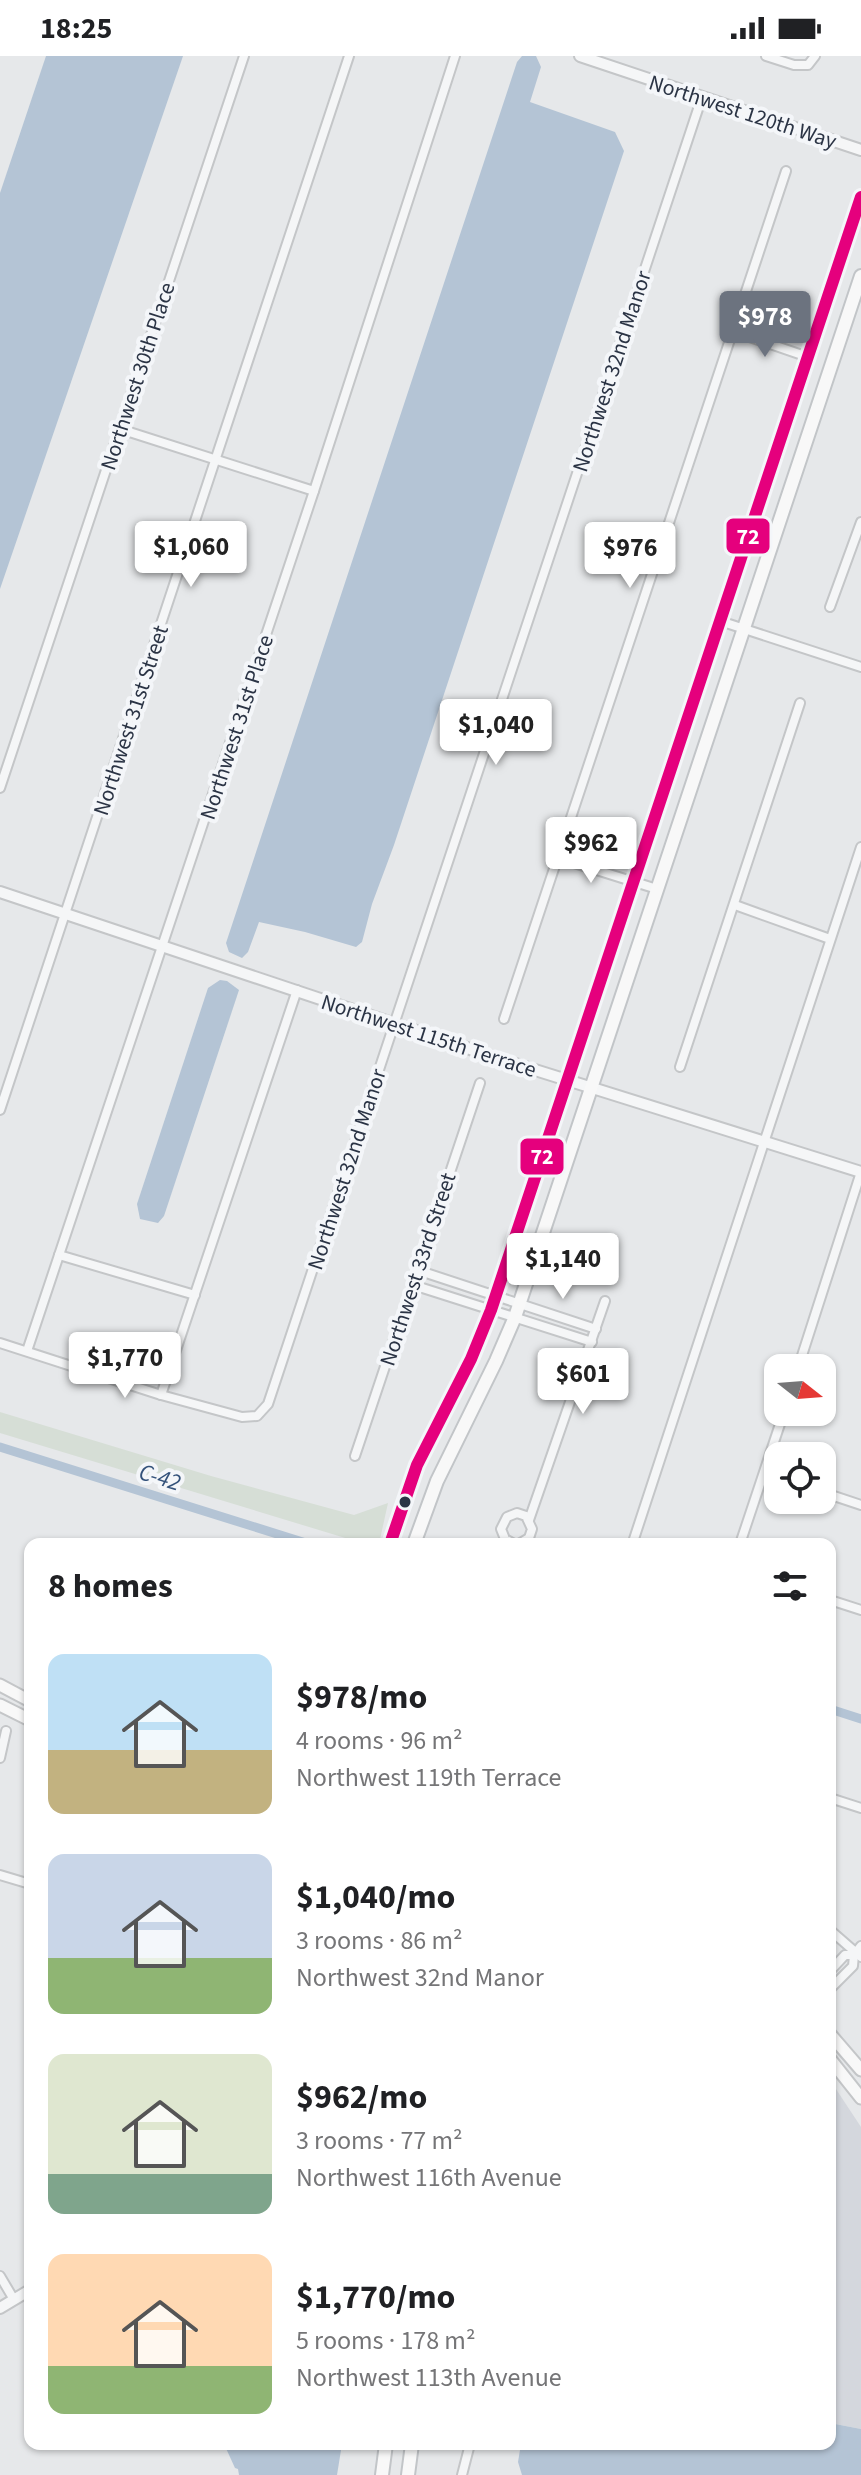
<!DOCTYPE html>
<meta charset="utf-8">
<style>
:root{--surface:#fff;--page:#f6f6f6;--text:#202124;--muted:#757577;--accent:#6c737f}
body{margin:0;font-family:"Source Sans 3",sans-serif;background:var(--page);color:var(--text);height:100vh;display:flex;flex-direction:column;font-size:30px;white-space:nowrap}
*{box-sizing:border-box;margin:0}
p{font-size:26px;color:var(--muted)}
.icon{flex:none;width:44px;height:44px;fill:none;stroke:currentColor;stroke-width:2;stroke-linecap:round;stroke-linejoin:round}
.map{position:relative;flex:1;overflow:hidden}
.details{position:absolute;left:24px;top:1482px;width:812px;height:912px;display:flex;flex-direction:column;background:var(--surface);border-radius:16px;box-shadow:0 2px 6px #0004}
.details>*{flex:none}
.needle{width:52px;rotate:107deg}
.tools{position:absolute;left:764px;top:1298px;display:grid;gap:16px}
.tools a{display:grid;place-items:center;width:72px;height:72px;border-radius:16px;background:var(--surface);box-shadow:0 2px 6px #0004;font-size:40px}
.price{position:absolute;translate:-50% -68px;padding:0 18px;border-radius:8px;background:#fff;color:#222;font-size:26px;line-height:52px;filter:drop-shadow(0 2px 4px #0008)}
.price::after{content:'';position:absolute;left:50%;top:48px;width:24px;height:18px;margin-left:-12px;background:inherit;clip-path:polygon(0 0,100% 0,50% 100%)}
.price.current{background:var(--accent);color:#fff}
ul{padding:0;list-style:none}
li{display:flex;align-items:center;gap:24px;height:200px;padding:0 24px}
li span{display:grid;place-items:center;flex:none;width:224px;height:160px;border-radius:16px;color:#555}
li>.icon{margin-inline-start:auto}
span .icon{width:96px;height:96px;fill:#fffc;stroke-width:1}
li b{font-size:34px}
h2{display:flex;justify-content:space-between;align-items:center;height:96px;padding:0 24px;font-size:34px}
.status{display:flex;justify-content:space-between;align-items:center;height:56px;padding:0 40px;background:var(--surface);direction:ltr}
.status svg{height:22px;fill:currentColor}
.map>svg:first-child{display:block}
.built{fill:#d4d7dd}
.green{fill:#d6ded6}
.water{fill:#b4c4d5}
.lines{fill:none;stroke-linecap:round;stroke-linejoin:round}
.canal{stroke:#b4c4d5;stroke-width:9}
.minor-casing{stroke:#c4c6c8;stroke-width:12}
.tertiary-casing{stroke:#c4c6c8;stroke-width:14}
.secondary-casing{stroke:#c4c6c8;stroke-width:15}
.primary-casing{stroke:#c2c5c8;stroke-width:16}
.minor{stroke:#f5f6f7;stroke-width:8}
.tertiary{stroke:#f5f6f7;stroke-width:10}
.secondary{stroke:#f8f8f8;stroke-width:11}
.primary{stroke:#f8f8f8;stroke-width:12}
.bus-1-casing{stroke:#f4f6f9;stroke-width:18}
.bus-1{stroke:#e5007d;stroke-width:12}
.bus-dot{fill:#2b3445;stroke:#f4f6f9;stroke-width:3}
.labels{text-anchor:middle;stroke-width:8;stroke-linejoin:round;paint-order:stroke}
.street-label{font-size:22px;fill:#2b3445;stroke:#f4f6f9}
.water-label{font-size:24px;font-style:italic;fill:#34527a;stroke:#f4f6f9}
.line-badge{stroke:#f4f6f9;stroke-width:3}
.badge-label{font-size:22px;text-anchor:middle;font-weight:bold;fill:#fff}
</style>
<div class="status"><b>18:25</b><svg viewBox="0 0 49 12"><path d="M0 12V9h3v3zM5 12V6h3v6zM10 12V3h3v9zM15 12V0h3v12zM26 1h20v11H26zM47 4h2v5h-2z"/></svg></div>
<div class="map">
<svg width="861" height="2419" viewBox="0 0 861 2419">
<rect width="100%" height="100%" fill="#e6e8ea"/>
<polygon class="built" points="830,2024 861,2071 861,2373 830,2367"/>
<polygon class="green" points="0,1356 211,1420 354,1459 388,1447 379,1488 365,1488 0,1377"/>
<g class="water">
<polygon points="46,0 183,0 0,533 0,137"/>
<polygon points="522,0 536,0 541,11 530,46 615,76 624,95 394,789 372,848 362,886 356,891 305,876 259,866 248,896 242,902 229,896 226,887 517,6"/>
<polygon points="220,924 227,925 239,934 164,1160 158,1167 140,1163 137,1148 208,932"/>
<polygon points="830,2367 861,2373 861,2419 522,2419 518,2406 521,2388 830,2388"/>
<polygon points="224,2388 342,2388 337,2419 239,2419 238,2413 235,2412"/>
</g>
<g class="lines">
<g class="canal">
<polyline points="0,1391 309,1488"/>
<polyline points="830,1653 861,1663"/>
</g>
<defs>
<g id="minor">
<polyline points="766,0 794,9 808,9 815,0"/>
<polyline points="732,275 808,301"/>
<polyline points="120,373 314,435"/>
<polyline points="830,551 861,466"/>
<polyline points="720,565 861,611"/>
<polyline points="0,732 244,0"/>
<polyline points="558,802 657,833"/>
<polyline points="735,849 830,883"/>
<polyline points="504,963 786,115"/>
<polyline points="680,1011 800,647"/>
<polyline points="0,1054 349,0"/>
<polyline points="59,1199 195,1239"/>
<polyline points="417,1214 596,1273"/>
<polyline points="413,1229 592,1286"/>
<polyline points="0,1287 161,1339 242,1361 257,1360 268,1348 702,41"/>
<polyline points="27,1295 314,435 455,0"/>
<polyline points="798,1312 861,1116"/>
<polyline points="161,1339 297,934"/>
<polyline points="355,1400 480,1027"/>
<polyline points="764,1418 778,1422"/>
<polyline points="822,1436 861,1449"/>
<polyline points="529,1464 605,1245"/>
<polyline points="514,1488 505,1483 501,1473 507,1461 517,1457 526,1460 532,1473 529,1482 519,1488"/>
<polyline points="639,1488 633,1486 861,791"/>
<polyline points="740,1488 784,1356"/>
<polyline points="830,1544 861,1554"/>
<polyline points="0,1702 6,1675"/>
<polyline points="830,1742 861,1752"/>
<polyline points="0,1819 30,1828"/>
<polyline points="830,1874 861,1901"/>
<polyline points="830,1915 845,1899 854,1899"/>
<polyline points="830,1933 853,1910 854,1899 861,1890"/>
<polyline points="0,2220 13,2242"/>
<polyline points="462,2419 470,2388"/>
</g>
<g id="tertiary">
<polyline points="580,0 861,94"/>
<polyline points="0,836 500,1003 861,1116"/>
<polyline points="0,2252 30,2234"/>
</g>
<g id="secondary">
<polyline points="0,1629 30,1645"/>
<polyline points="0,1649 30,1664"/>
<polyline points="830,1978 861,2014"/>
<polyline points="830,2003 861,2042"/>
</g>
<g id="primary">
<polyline points="390,1488 417,1409 471,1303 491,1254 861,141"/>
<polyline points="414,1488 437,1425 496,1305 515,1261 861,220"/>
<polyline points="382,2419 386,2388"/>
<polyline points="408,2419 412,2388"/>
</g>
</defs>
<use href="#minor" class="minor-casing"/>
<use href="#tertiary" class="tertiary-casing"/>
<use href="#secondary" class="secondary-casing"/>
<use href="#primary" class="primary-casing"/>
<use href="#minor" class="minor"/>
<use href="#tertiary" class="tertiary"/>
<use href="#secondary" class="secondary"/>
<use href="#primary" class="primary"/>
<defs>
<polyline id="bus-1" points="390,1488 417,1409 471,1303 491,1254 861,141"/>
</defs>
<use href="#bus-1" class="bus-1-casing"/>
<use href="#bus-1" class="bus-1"/>
</g>
<circle class="bus-dot" cx="405" cy="1446" r="7"/>
<g class="labels">
<g class="street-label">
<text transform="translate(743 55) rotate(18)" y="8">Northwest 120th Way</text>
<text transform="translate(611 315) rotate(-72)" y="8">Northwest 32nd Manor</text>
<text transform="translate(137 320) rotate(-72)" y="8">Northwest 30th Place</text>
<text transform="translate(130 664) rotate(-72)" y="8">Northwest 31st Street</text>
<text transform="translate(236 671) rotate(-72)" y="8">Northwest 31st Place</text>
<text transform="translate(429 979) rotate(18)" y="8">Northwest 115th Terrace</text>
<text transform="translate(346 1113) rotate(-72)" y="8">Northwest 32nd Manor</text>
<text transform="translate(417 1213) rotate(-72)" y="8">Northwest 33rd Street</text>
</g>
<g class="water-label">
<text transform="translate(160 1421) rotate(17)" y="8">C-42</text>
</g>
</g>
<g class="line-badge">
<rect x="725" y="461" width="46" height="38" rx="8" fill="#e5007d"/>
<rect x="519" y="1081" width="46" height="39" rx="8" fill="#e5007d"/>
</g>
<g class="badge-label">
<text x="748" y="488">72</text>
<text x="542" y="1108">72</text>
</g>
</svg>
<div class="tools">
<a><svg class="needle" viewBox="-14 -14 28 28"><path d="M0-13l5 13h-10z" fill="#e53935"/><path d="M0 13l5-13h-10z" fill="#757577"/></svg></a>
<a><svg class="icon" aria-label="locate" viewBox="0 0 24 24"><circle cx="12" cy="12" r="6"/><path d="M12 2v4M12 18v4M2 12h4M18 12h4"/></svg></a>
</div>
<b class="price current" style="left:765px;top:303px">$978</b>
<b class="price" style="left:191px;top:533px">$1,060</b>
<b class="price" style="left:630px;top:534px">$976</b>
<b class="price" style="left:496px;top:711px">$1,040</b>
<b class="price" style="left:591px;top:829px">$962</b>
<b class="price" style="left:563px;top:1245px">$1,140</b>
<b class="price" style="left:125px;top:1344px">$1,770</b>
<b class="price" style="left:583px;top:1360px">$601</b>
<section class="details">
<h2>8 homes<svg class="icon" aria-label="filters" viewBox="0 0 24 24"><path d="M4 7h16M4 17h16"/><circle cx="9" cy="7" r="2"/><circle cx="15" cy="17" r="2"/></svg></h2>
<ul>
<li><span style="background:linear-gradient(#bfe0f5 60%,#c2b280 0)"><svg class="icon" aria-label="home" viewBox="0 0 24 24"><path d="M3 11l9-7 9 7M6 9v11h12V9"/></svg></span><div><b>$978/mo</b><p>4 rooms · 96 m²</p><p>Northwest 119th Terrace</p></div></li>
<li><span style="background:linear-gradient(#c9d6e8 65%,#8fb573 0)"><svg class="icon" aria-label="home" viewBox="0 0 24 24"><path d="M3 11l9-7 9 7M6 9v11h12V9"/></svg></span><div><b>$1,040/mo</b><p>3 rooms · 86 m²</p><p>Northwest 32nd Manor</p></div></li>
<li><span style="background:linear-gradient(#dfe7d0 75%,#7fa58c 0)"><svg class="icon" aria-label="home" viewBox="0 0 24 24"><path d="M3 11l9-7 9 7M6 9v11h12V9"/></svg></span><div><b>$962/mo</b><p>3 rooms · 77 m²</p><p>Northwest 116th Avenue</p></div></li>
<li><span style="background:linear-gradient(#ffd9b3 70%,#8fb573 0)"><svg class="icon" aria-label="home" viewBox="0 0 24 24"><path d="M3 11l9-7 9 7M6 9v11h12V9"/></svg></span><div><b>$1,770/mo</b><p>5 rooms · 178 m²</p><p>Northwest 113th Avenue</p></div></li>
</ul>
</section>
</div>
